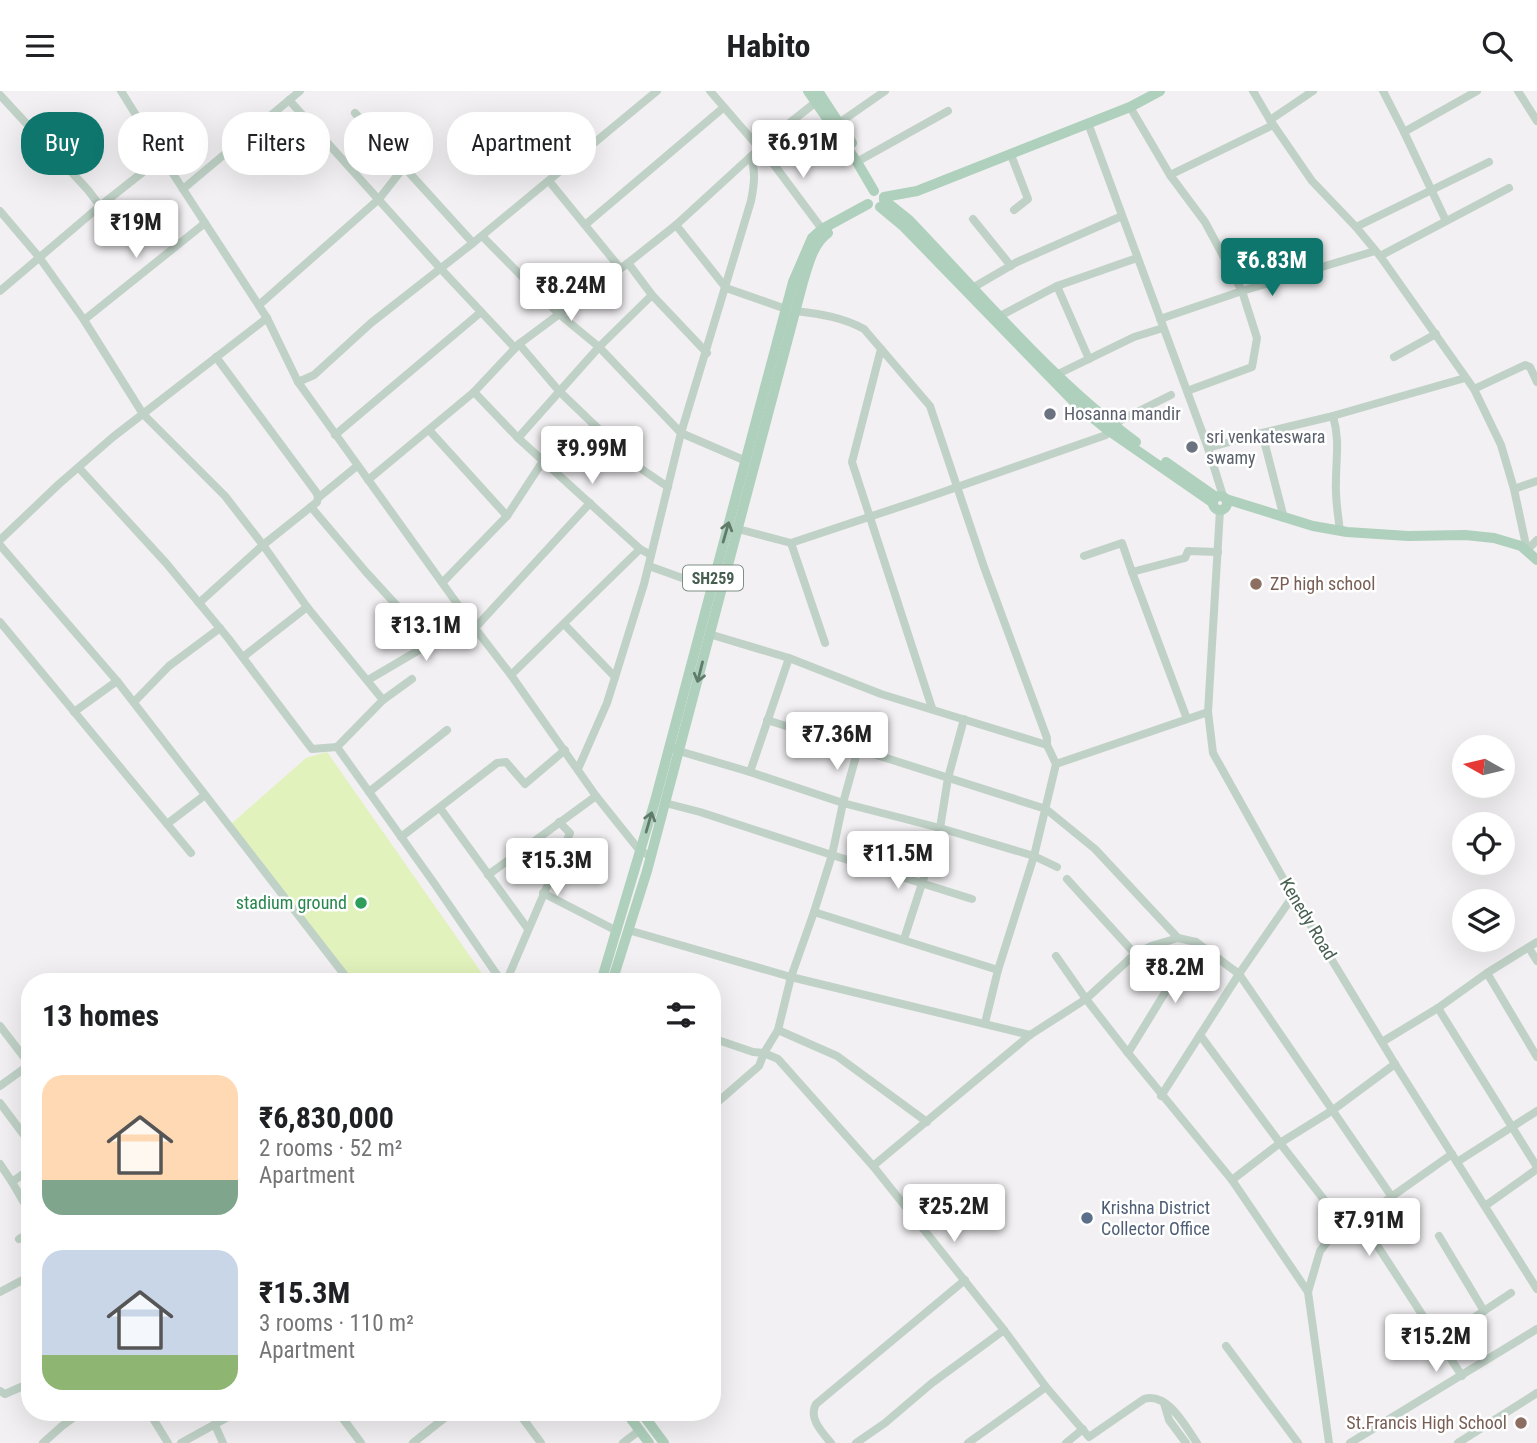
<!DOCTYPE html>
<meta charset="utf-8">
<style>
:root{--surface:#fff;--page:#f2f2f2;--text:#202124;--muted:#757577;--accent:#0f766e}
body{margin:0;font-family:"Roboto Condensed",sans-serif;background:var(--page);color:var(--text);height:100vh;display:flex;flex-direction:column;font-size:26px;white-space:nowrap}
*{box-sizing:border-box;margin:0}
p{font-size:23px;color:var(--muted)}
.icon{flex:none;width:38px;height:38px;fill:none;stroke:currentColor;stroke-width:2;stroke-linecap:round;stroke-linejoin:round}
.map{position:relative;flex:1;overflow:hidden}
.side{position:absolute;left:21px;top:882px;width:700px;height:448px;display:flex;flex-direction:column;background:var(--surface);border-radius:28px;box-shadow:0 7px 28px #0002}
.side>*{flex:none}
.banner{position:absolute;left:21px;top:21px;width:700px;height:63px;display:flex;gap:14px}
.needle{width:46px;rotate:278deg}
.fabs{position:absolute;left:1452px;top:644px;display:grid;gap:14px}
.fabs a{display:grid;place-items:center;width:63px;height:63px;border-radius:50%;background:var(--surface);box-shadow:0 7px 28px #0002;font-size:35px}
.price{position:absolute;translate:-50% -60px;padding:0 16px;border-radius:7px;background:#fff;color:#222;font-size:23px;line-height:46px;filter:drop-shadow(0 2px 4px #0008)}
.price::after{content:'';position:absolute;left:50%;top:42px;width:21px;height:16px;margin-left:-10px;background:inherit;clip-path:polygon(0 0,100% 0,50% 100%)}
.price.current{background:var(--accent);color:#fff}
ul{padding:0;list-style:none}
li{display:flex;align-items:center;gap:21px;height:175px;padding:0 21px}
li span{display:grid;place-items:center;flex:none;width:196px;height:140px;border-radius:21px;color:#555}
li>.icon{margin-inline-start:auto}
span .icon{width:84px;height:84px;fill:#fffc;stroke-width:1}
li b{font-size:30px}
h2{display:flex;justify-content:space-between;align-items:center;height:84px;padding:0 21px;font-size:30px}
.chip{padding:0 24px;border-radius:28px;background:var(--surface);box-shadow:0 7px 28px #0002;font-size:24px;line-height:63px}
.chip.current{background:var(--accent);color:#fff}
header{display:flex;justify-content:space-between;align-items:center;height:91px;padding:0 21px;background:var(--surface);font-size:32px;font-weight:700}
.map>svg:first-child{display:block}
.green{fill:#e1f2bc}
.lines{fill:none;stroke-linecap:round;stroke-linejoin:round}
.minor{stroke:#c0d2c7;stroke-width:8}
.major{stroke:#aed0bc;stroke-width:10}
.oneway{stroke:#617b6b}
.worship-dot{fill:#6b7280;stroke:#fff;stroke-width:2.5}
.education-dot{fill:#8d6e63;stroke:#fff;stroke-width:2.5}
.leisure-dot{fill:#2e9e5b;stroke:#fff;stroke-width:2.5}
.service-dot{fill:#5c6f8a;stroke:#fff;stroke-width:2.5}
.labels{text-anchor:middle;stroke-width:5;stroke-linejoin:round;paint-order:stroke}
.shield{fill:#fff;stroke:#7e8f84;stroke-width:2}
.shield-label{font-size:16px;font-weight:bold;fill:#475f50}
.worship-label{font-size:18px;fill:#5b616d;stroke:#fff;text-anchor:start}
.education-label{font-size:18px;fill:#785e54;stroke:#fff;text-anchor:start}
.leisure-label{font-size:18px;fill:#27864d;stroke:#fff;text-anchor:end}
.street-label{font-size:18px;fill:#475f50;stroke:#fff}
.service-label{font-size:18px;fill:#4e5e75;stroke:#fff;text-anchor:start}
</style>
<header><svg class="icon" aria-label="menu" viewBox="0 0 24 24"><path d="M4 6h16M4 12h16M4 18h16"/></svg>Habito<svg class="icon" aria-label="search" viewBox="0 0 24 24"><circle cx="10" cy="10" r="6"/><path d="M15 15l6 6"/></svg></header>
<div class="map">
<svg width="1537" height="1352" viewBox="0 0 1537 1352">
<rect width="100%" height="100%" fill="#f2f0f2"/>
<polygon class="green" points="327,661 488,891 347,891 230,734 306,667"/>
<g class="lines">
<g class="minor">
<polyline points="121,0 162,66 267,227"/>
<polyline points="710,0 775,75 822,138"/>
<polyline points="1253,0 1270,29 1312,90 1356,136 1380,165 1474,298 1501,354 1514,398 1527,459"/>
<polyline points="1383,0 1404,41 1446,130"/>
<polyline points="1518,0 1537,30"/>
<polyline points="0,4 88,99 100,115"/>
<polyline points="289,9 440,177 515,257"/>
<polyline points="1130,16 1170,84 1205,131 1242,200 1257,247 1252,276 1187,300"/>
<polyline points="355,22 473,152"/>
<polyline points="1270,29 1313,0"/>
<polyline points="839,32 885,0"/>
<polyline points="1088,32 1208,357 1223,405"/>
<polyline points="1404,41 1477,0"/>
<polyline points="1011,64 1028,108 1014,119"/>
<polyline points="862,68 948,20"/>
<polyline points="1170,84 1273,34"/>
<polyline points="549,90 620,177"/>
<polyline points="183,98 300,0"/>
<polyline points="0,120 39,166 84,229 143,323 225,405 263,454 307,516 383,609 337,656"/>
<polyline points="973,128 1011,175"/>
<polyline points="585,134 723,17"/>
<polyline points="676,134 726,197 786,218"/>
<polyline points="1356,136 1489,71"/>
<polyline points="482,145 559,223 599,256 681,342 746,370"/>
<polyline points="1380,165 1509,97"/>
<polyline points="628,172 652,204 707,262"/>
<polyline points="1057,195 1089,268"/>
<polyline points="974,196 1017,171 1122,125"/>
<polyline points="0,200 100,115 162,66"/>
<polyline points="259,214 379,108 404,76"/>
<path d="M796 220C820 223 842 226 864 238L930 315 984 476 1047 647V654"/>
<polyline points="1000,225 1057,195 1137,167"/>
<polyline points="1160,228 1242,200 1375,160"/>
<polyline points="84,229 205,132"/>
<polyline points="519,253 559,300 637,375 668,396"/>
<polyline points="881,258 852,371 932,617"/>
<polyline points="1394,266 1436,243"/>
<polyline points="1058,283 1134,246 1163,237"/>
<polyline points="298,291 314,284 371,232 473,152 657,0"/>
<polyline points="1474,298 1525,274 1530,276 1537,291"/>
<polyline points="474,301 518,347 599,256 652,204"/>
<path d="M1333 325C1340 349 1336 366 1336 390 1335 407 1338 423 1340 440"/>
<polyline points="429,339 507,425"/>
<polyline points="1262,342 1284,427"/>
<polyline points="335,344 481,221"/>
<polyline points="518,347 640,458 651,464"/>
<polyline points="1208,357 1258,343 1329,326 1465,287"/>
<polyline points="79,377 166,472 228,547 312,658 337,656 434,792 502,891"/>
<polyline points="368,389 474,301 519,253 628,172 676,134 772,46 816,11"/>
<polyline points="1514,398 1537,390"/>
<polyline points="318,407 357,375"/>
<polyline points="311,416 366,481 431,552"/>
<polyline points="1220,419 1208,621 1213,662 1293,805 1395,973 1537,1198"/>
<polyline points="738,438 791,452 923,408 1106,344 1121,329 1171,304"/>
<polyline points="0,449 59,393 113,346 267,227 298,291 471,532 511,584 596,705 640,760 651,765"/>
<polyline points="791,452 825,552"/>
<polyline points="0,454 117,590 350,891"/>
<polyline points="1527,459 1537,449"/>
<polyline points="1084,465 1122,452 1132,481 1185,467 1188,460 1218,461"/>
<polyline points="649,475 710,497"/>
<polyline points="1132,481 1187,628"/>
<polyline points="443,491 507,425 543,370"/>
<polyline points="199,512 263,454 317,411 318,406 316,401 216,266"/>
<polyline points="0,531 191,762"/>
<polyline points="564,533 615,586"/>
<polyline points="475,537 590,412"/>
<polyline points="709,543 789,567 750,681"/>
<polyline points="243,566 307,516"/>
<polyline points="789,567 881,603 1047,654 1056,673 1034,765 998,879 985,932"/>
<polyline points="511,584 640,458"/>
<polyline points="368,589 431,552 471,532"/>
<polyline points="383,609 412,588"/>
<polyline points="134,611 169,575 220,537"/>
<polyline points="74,621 117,590"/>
<polyline points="767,629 1046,718 1095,758 1178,847"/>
<polyline points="675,657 679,660 750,681 843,712 832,764 814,821 791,886 778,939"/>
<polyline points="858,658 843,712 940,737 1034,765 1057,776"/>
<polyline points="1056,673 1208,621"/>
<path d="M578 678 607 612 644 493 681 342 751 110C754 95 756 81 751 66"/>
<polyline points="369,701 447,639"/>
<polyline points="665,712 700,721 832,764 972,808"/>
<polyline points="440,717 528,838"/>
<polyline points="167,733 205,704"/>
<polyline points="401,746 497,672 506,671 525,693 565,659"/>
<polyline points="488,784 596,705"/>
<polyline points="1067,788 1135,863"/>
<polyline points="543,802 617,840"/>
<polyline points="814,821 998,879"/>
<polyline points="628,839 791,886 1030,944"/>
<polyline points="904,848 940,737 948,687 964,628"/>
<polyline points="1529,857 1537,870"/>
<polyline points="1056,865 1086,908 1128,962 1232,1089 1308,1201"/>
<polyline points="1487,882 1537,966"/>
<polyline points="506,891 570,742 559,731"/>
<polyline points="1438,917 1537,1076"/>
<polyline points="0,935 30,974"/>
<polyline points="1200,944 1280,1052 1342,1132"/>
<polyline points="712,947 753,961 764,962 778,939 837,965 927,1031"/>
<polyline points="1382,951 1438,917 1487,882 1537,851"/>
<polyline points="1128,962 1196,851"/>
<polyline points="0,995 29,974"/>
<polyline points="1161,1005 1239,883 1392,1106"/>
<polyline points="0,1012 30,1052"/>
<path d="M712 1016 759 975 764 962 778 968 873 1075 1004 1239 1046 1296 1089 1346 1144 1308C1168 1301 1185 1335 1197 1352"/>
<polyline points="1457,1071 1537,1020"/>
<polyline points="0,1073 12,1091 30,1078"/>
<polyline points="873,1075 1030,944 1086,908 1135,863 1151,855 1178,847 1196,851 1239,883 1293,805"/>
<polyline points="1232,1089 1280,1052 1333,1019 1395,973"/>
<polyline points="12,1091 30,1122"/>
<polyline points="1485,1115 1537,1078"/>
<polyline points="1360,1128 1462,1285"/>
<polyline points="1439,1145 1484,1220"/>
<polyline points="19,1148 30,1141"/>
<polyline points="0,1201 30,1185"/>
<polyline points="1440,1249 1511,1202"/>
<polyline points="1226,1255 1298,1352"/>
<polyline points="0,1300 5,1303 30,1292"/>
<polyline points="1164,1312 1169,1329 1186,1352"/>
<polyline points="149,1321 168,1352"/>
<polyline points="338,1321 361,1352"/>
<polyline points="518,1321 541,1352"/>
<polyline points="215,1334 223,1352"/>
<polyline points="43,1352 62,1335 81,1321"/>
<polyline points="181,1352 237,1321"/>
<polyline points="413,1352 452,1321"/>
<polyline points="623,1352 640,1339"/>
<path d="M831 1352C822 1341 808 1327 816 1313L965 1189"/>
<polyline points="856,1352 885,1332 932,1292 1004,1239"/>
<polyline points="968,1352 1046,1296"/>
<polyline points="1066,1352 1083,1338"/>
<polyline points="1329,1352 1308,1201 1320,1160 1342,1132 1360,1128 1452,1063"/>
<polyline points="1350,1352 1537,1238"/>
<polyline points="1458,1352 1537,1302"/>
</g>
<g class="major">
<polyline points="808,0 857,71 874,100"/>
<polyline points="818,0 852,52"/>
<polyline points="884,106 917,100 1130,16 1160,0"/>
<path d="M884 109 909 129C982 205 1051 288 1136 351"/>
<polyline points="880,116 904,136 1077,314 1109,340 1213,412"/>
<polyline points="1166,371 1216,406"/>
<circle cx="1220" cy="412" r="7"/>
<polyline points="1226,408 1313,435 1347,441 1408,445 1465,444 1494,447 1521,455 1537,469"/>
<polyline points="601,891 655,710 793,191 812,147 822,138 868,113"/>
<path d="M612 891 647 780 665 712 803 191C808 175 813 152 828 142"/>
<polyline points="626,1321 649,1352"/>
<polyline points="641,1321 664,1352"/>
</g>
</g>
<defs><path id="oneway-shaft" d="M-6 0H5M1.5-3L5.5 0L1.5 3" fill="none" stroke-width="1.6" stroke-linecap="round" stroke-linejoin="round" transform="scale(1.75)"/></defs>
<g class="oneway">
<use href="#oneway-shaft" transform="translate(726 441) rotate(-74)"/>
<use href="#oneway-shaft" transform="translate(700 581) rotate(104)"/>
<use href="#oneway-shaft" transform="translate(649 731) rotate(-74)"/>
</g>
<g class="worship-dot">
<circle cx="1050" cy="323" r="7"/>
<circle cx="1192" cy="356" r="7"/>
</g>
<g class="education-dot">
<circle cx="1256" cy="493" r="7"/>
<circle cx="1521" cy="1332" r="7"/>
</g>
<circle class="leisure-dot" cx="361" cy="812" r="7"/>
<circle class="service-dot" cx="1087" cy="1127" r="7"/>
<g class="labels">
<rect class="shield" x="683" y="474.5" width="60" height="25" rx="5"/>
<g class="shield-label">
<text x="713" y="493">SH259</text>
</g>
<g class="worship-label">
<text x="1064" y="329">Hosanna mandir</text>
<text x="1206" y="352">sri venkateswara<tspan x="1206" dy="21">swamy</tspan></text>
</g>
<g class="education-label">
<text x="1270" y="499">ZP high school</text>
<text x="1507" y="1338" text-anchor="end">St.Francis High School</text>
</g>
<g class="leisure-label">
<text x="347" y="818">stadium ground</text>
</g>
<g class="street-label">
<text transform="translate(1308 828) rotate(59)" y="6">Kenedy Road</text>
</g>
<g class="service-label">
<text x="1101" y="1123">Krishna District<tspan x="1101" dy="21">Collector Office</tspan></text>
</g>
</g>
</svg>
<div class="fabs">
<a><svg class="needle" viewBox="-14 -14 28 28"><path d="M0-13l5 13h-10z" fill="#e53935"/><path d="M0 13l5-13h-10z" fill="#757577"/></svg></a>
<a><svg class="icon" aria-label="locate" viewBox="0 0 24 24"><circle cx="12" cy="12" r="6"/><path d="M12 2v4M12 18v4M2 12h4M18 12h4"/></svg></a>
<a><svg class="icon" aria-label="layers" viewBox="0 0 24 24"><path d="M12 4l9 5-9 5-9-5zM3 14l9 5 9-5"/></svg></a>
</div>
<b class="price" style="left:803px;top:89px">₹6.91M</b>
<b class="price" style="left:136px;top:169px">₹19M</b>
<b class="price current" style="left:1272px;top:207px">₹6.83M</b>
<b class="price" style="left:571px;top:232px">₹8.24M</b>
<b class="price" style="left:592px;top:395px">₹9.99M</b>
<b class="price" style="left:426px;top:572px">₹13.1M</b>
<b class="price" style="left:837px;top:681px">₹7.36M</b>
<b class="price" style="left:898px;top:800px">₹11.5M</b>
<b class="price" style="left:557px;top:807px">₹15.3M</b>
<b class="price" style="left:1175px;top:914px">₹8.2M</b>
<b class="price" style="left:954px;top:1153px">₹25.2M</b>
<b class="price" style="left:1369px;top:1167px">₹7.91M</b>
<b class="price" style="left:1436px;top:1283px">₹15.2M</b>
<div class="banner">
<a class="chip current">Buy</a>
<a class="chip">Rent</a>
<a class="chip">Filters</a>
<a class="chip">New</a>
<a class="chip">Apartment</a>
</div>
<section class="side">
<h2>13 homes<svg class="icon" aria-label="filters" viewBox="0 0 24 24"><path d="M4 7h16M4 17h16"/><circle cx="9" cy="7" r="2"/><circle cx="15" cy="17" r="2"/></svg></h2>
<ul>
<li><span style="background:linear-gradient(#ffd9b3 75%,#7fa58c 0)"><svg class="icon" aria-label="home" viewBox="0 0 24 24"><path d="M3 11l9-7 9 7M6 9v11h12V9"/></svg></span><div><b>₹6,830,000</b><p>2 rooms · 52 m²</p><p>Apartment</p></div></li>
<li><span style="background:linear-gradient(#c9d6e8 75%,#8fb573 0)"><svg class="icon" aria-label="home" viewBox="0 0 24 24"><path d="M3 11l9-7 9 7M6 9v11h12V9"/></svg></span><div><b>₹15.3M</b><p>3 rooms · 110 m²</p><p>Apartment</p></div></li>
</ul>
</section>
</div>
